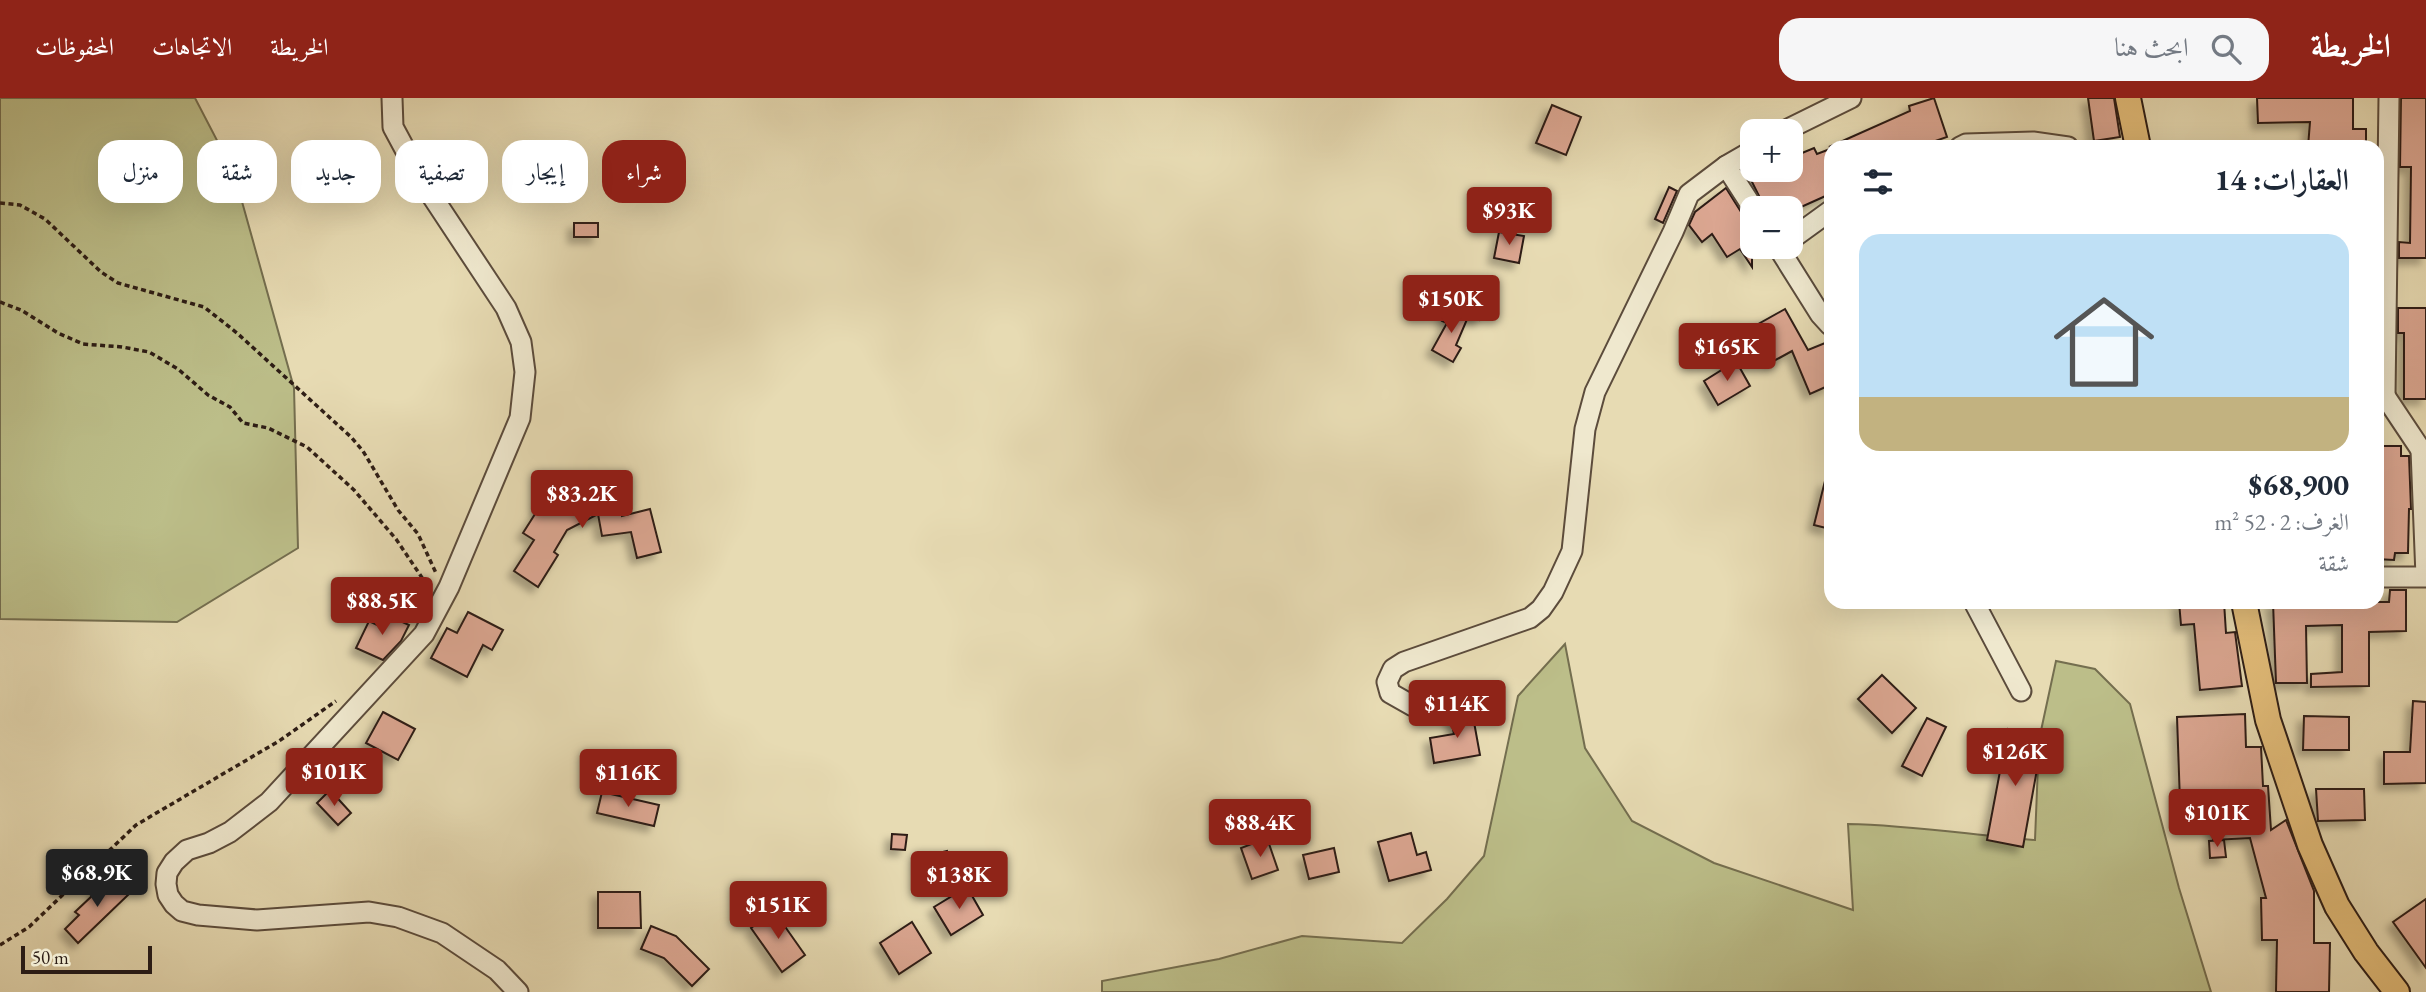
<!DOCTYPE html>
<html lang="ar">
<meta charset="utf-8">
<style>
:root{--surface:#fff;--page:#f6f6f7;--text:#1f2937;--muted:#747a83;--line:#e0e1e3;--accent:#8f2418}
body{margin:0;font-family:"EB Garamond",Amiri,serif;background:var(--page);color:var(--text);direction:rtl;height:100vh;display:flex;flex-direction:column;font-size:26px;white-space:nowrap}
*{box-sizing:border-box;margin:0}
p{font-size:23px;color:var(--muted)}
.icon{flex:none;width:38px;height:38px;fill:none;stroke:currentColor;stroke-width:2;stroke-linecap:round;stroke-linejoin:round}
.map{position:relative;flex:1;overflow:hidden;direction:ltr}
.drawer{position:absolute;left:1824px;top:42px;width:560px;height:469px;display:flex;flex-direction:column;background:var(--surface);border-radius:21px;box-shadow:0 7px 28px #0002;direction:rtl}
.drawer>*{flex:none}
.hud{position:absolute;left:21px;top:42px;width:665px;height:63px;direction:rtl;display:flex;gap:14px}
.tools{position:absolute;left:1740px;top:21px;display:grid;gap:14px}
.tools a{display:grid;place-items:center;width:63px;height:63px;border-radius:14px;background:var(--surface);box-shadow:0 7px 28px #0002;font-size:35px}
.scale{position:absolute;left:21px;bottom:18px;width:131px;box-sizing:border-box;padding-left:7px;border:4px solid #2d1d15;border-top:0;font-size:19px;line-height:24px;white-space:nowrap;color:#2d1d15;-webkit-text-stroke:5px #efe8ce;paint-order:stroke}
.price{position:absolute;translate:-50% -60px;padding:0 16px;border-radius:7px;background:var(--accent);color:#fff;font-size:23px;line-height:46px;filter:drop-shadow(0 2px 4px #0008)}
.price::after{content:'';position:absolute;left:50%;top:42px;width:21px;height:16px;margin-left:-10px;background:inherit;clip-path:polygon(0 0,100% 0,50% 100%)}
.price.selected{background:#222;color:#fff}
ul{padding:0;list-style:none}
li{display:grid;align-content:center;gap:14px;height:371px;padding:0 35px}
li+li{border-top:2px solid var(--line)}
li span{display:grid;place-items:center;height:217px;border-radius:21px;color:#555}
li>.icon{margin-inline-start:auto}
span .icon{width:126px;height:126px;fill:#fffc;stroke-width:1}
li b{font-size:30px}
h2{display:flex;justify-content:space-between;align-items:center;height:84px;padding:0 35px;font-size:30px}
.chip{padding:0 24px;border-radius:21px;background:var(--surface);box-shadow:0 7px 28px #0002;font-size:24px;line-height:63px}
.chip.selected{background:var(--accent);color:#fff}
header{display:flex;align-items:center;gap:42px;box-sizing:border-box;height:98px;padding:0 35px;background:var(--accent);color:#fff}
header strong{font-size:33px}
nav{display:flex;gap:38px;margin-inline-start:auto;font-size:24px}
.search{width:490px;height:63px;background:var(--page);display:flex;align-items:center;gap:18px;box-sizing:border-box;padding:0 24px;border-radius:21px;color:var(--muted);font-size:26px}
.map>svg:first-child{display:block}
.green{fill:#bcbe89;stroke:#746e4f;stroke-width:2}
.building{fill:#dba691;stroke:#2d1d15;stroke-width:2;filter:url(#shadow)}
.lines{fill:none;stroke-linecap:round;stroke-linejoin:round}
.minor-casing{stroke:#5c4c3c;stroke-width:23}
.major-casing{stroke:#2d1d15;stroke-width:28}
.path{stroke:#2d1d15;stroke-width:3.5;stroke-dasharray:5 3.5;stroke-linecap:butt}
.minor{stroke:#efe8ce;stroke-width:19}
.major{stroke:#e4be7a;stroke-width:24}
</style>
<header>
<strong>الخريطة</strong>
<div class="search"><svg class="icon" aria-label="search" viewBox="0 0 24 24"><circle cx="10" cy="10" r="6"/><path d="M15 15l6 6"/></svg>ابحث هنا</div>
<nav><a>الخريطة</a><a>الاتجاهات</a><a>المحفوظات</a></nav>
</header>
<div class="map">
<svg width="2426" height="894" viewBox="0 0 2426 894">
<defs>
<filter id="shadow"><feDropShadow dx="-6" dy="6" stdDeviation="3.5" flood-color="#0004"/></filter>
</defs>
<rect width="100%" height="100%" fill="#e7dbb3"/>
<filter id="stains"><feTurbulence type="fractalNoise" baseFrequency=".00286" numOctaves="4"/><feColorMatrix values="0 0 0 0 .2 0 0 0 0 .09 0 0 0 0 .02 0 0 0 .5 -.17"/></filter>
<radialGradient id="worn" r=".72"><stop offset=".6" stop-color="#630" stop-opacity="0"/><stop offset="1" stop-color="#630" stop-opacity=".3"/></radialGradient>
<g class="green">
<polygon points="0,0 195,0 234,75 294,290 298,450 177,524 0,521"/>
<path d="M1565 546 1585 650 1632 723 1714 765 1853 812 1848 726C1910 727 1972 737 2035 742L2039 642 2056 563 2095 571 2130 606 2179 790 2211 894H1102V883L1219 861 1302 838 1402 845 1447 801 1484 758 1518 598Z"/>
</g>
<g class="building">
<polygon points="1934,0 1947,39 1918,49 1829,49 1910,13 1909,8"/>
<polygon points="2088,0 2114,0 2120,39 2094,43"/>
<polygon points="2257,0 2353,0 2353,31 2366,31 2366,49 2308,49 2310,24 2258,25"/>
<polygon points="2401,0 2426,0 2426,160 2399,160 2399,144 2410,145 2411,69 2400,69"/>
<polygon points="1552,7 1581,19 1566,57 1536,45"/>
<polygon points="1814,50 1817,56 1830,51 1830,96 1790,114 1790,110 1765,110 1748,76 1757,72 1790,72 1790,60"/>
<polygon points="1669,89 1677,93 1663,125 1655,121"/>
<polygon points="1726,90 1743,117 1752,124 1752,169 1740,151 1727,159 1712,136 1702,144 1689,127 1695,114"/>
<rect x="574" y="125" width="24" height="14"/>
<polygon points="1499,134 1524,138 1519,165 1494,160"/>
<polygon points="1464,201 1485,210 1479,222 1459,214"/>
<polygon points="1447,210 1468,219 1456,247 1461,250 1453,264 1432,252 1447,225 1442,223"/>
<polygon points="2398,210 2426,210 2426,301 2404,301 2404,235 2398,235"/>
<polygon points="1785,211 1808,252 1830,243 1830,287 1810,296 1792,253 1772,264 1763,248 1747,257 1737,238"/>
<polygon points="1736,263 1750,288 1718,307 1704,283"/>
<polygon points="2383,348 2401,348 2401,358 2409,358 2411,411 2409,411 2408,455 2395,455 2394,462 2376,461 2376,425 2382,425"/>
<polygon points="1825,383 1830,384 1830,431 1814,427"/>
<polygon points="601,385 617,416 622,415 622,418 650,411 661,454 637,460 631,434 602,438 598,416 567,432 554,454 558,457 538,489 514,473 534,442 523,435 542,405 552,411"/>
<polygon points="2390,492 2406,492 2406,533 2369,534 2369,588 2311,589 2311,576 2342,574 2342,527 2306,528 2307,585 2276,585 2273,504 2389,504"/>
<polygon points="2179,504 2224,504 2226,535 2235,534 2242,588 2200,592 2194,526 2181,527"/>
<polygon points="468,514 503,532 492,552 483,547 467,579 431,560 447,530 457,535"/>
<polygon points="385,516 409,527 401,543 383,562 356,550 369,523 379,528"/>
<polygon points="1882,577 1916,610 1892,635 1858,601"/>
<polygon points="2413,603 2426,604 2426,685 2384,686 2384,654 2410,654"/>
<polygon points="1472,613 1480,657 1434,665 1430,640 1454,636 1450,617"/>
<polygon points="383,614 415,631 398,662 366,645"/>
<polygon points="2245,616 2246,649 2261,649 2263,688 2268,688 2271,732 2286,722 2314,793 2314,845 2330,845 2329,894 2276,894 2277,842 2262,842 2261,800 2266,800 2250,740 2213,742 2211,704 2180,704 2177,619"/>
<polygon points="2304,618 2349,619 2349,652 2303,652"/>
<polygon points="1927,620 1946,629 1922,678 1902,668"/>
<polygon points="2008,631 2043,638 2023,749 1987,742"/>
<polygon points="2316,691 2364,691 2365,722 2318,723"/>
<polygon points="330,692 351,715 338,727 317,705"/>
<polygon points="602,694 659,707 654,728 597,715"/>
<polygon points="1411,735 1417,757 1426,754 1431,772 1389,783 1378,744"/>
<polygon points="892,736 907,737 905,752 891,751"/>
<polygon points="1267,740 1278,772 1252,781 1241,750"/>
<polygon points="2224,742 2226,759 2210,760 2209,743"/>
<polygon points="1334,750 1339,774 1309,781 1303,757"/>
<polygon points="947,753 952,775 927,781 922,759"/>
<polygon points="112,779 129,796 78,845 65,831 79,817 75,814"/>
<polygon points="967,789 983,817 951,837 934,809"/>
<polygon points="598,794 640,794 641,830 598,830"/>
<polygon points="2426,801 2426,870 2393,824"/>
<polygon points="774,813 805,857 782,874 751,830"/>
<polygon points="912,824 931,855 899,876 880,845"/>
<polygon points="651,828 676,838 709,871 692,888 664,860 641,851"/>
</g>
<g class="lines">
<defs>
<g id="minor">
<polyline points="392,0 393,29 422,83 506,210 521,244 525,274 520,320 449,489 424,536 269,704 230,734 209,745 187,752 174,764 167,775 166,786 168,797 174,806 182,813 198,817 257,822 369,814 398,819 442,835 497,872 518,894"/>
<polyline points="1784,33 1851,0"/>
<polyline points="1960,49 1966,46 2033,44 2068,49"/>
<polyline points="1752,53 1726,68 1753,110"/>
<polyline points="1790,142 1830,113"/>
<polyline points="1778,149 1820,216 1830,227"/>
<polyline points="2377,292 2385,298 2421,352 2426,353"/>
<polyline points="2385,298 2389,0"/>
<polyline points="2421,352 2426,478"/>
<polyline points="2376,479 2426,479"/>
<polyline points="1974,504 2021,593"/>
<polyline points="1438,606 1413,608 1390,595 1387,584 1393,571 1404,564 1530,520 1541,511 1553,494 1572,453 1585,331 1595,294 1673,134 1689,96 1726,68"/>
</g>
<g id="major">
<polyline points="2128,0 2138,49"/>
<polyline points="2244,504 2268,622 2310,747 2337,808 2366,854 2397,894"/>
</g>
</defs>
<use href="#minor" class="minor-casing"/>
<use href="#major" class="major-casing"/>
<g class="path">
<polyline points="0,105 20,107 45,121 101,174 118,185 204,209 237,235 351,339 363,353 398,412 418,436 436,475"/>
<polyline points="0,204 21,212 58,235 83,246 122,249 149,254 178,271 208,297 230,309 243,325 268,330 307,349 354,392 396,441 429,490"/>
<polyline points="0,847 29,829 136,727 279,643 336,603"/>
</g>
<use href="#minor" class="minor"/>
<use href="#major" class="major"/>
</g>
<rect width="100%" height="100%" filter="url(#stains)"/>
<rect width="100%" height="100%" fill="url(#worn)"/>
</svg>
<div class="tools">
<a>+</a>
<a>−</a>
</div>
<div class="scale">50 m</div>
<b class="price" style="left:1509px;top:149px">$93K</b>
<b class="price" style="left:1451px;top:237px">$150K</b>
<b class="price" style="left:1727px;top:285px">$165K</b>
<b class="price" style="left:582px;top:432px">$83.2K</b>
<b class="price" style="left:382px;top:539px">$88.5K</b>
<b class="price" style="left:1457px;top:642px">$114K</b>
<b class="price" style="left:2015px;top:690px">$126K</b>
<b class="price" style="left:334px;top:710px">$101K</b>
<b class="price" style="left:628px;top:711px">$116K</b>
<b class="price" style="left:2217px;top:751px">$101K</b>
<b class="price" style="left:1260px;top:761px">$88.4K</b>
<b class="price selected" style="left:97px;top:811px">$68.9K</b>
<b class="price" style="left:959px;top:813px">$138K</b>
<b class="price" style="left:778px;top:843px">$151K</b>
<div class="hud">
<a class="chip selected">شراء</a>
<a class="chip">إيجار</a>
<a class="chip">تصفية</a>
<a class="chip">جديد</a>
<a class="chip">شقة</a>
<a class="chip">منزل</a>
</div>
<section class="drawer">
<h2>العقارات: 14<svg class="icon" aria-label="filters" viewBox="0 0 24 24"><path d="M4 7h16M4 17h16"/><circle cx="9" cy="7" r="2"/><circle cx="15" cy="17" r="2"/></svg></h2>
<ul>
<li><span style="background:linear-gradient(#bfe0f5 75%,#c2b280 0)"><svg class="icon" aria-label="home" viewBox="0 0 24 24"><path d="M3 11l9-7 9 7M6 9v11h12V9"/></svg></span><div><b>$68,900</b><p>الغرف: 2 · 52 m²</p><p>شقة</p></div></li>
</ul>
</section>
</div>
